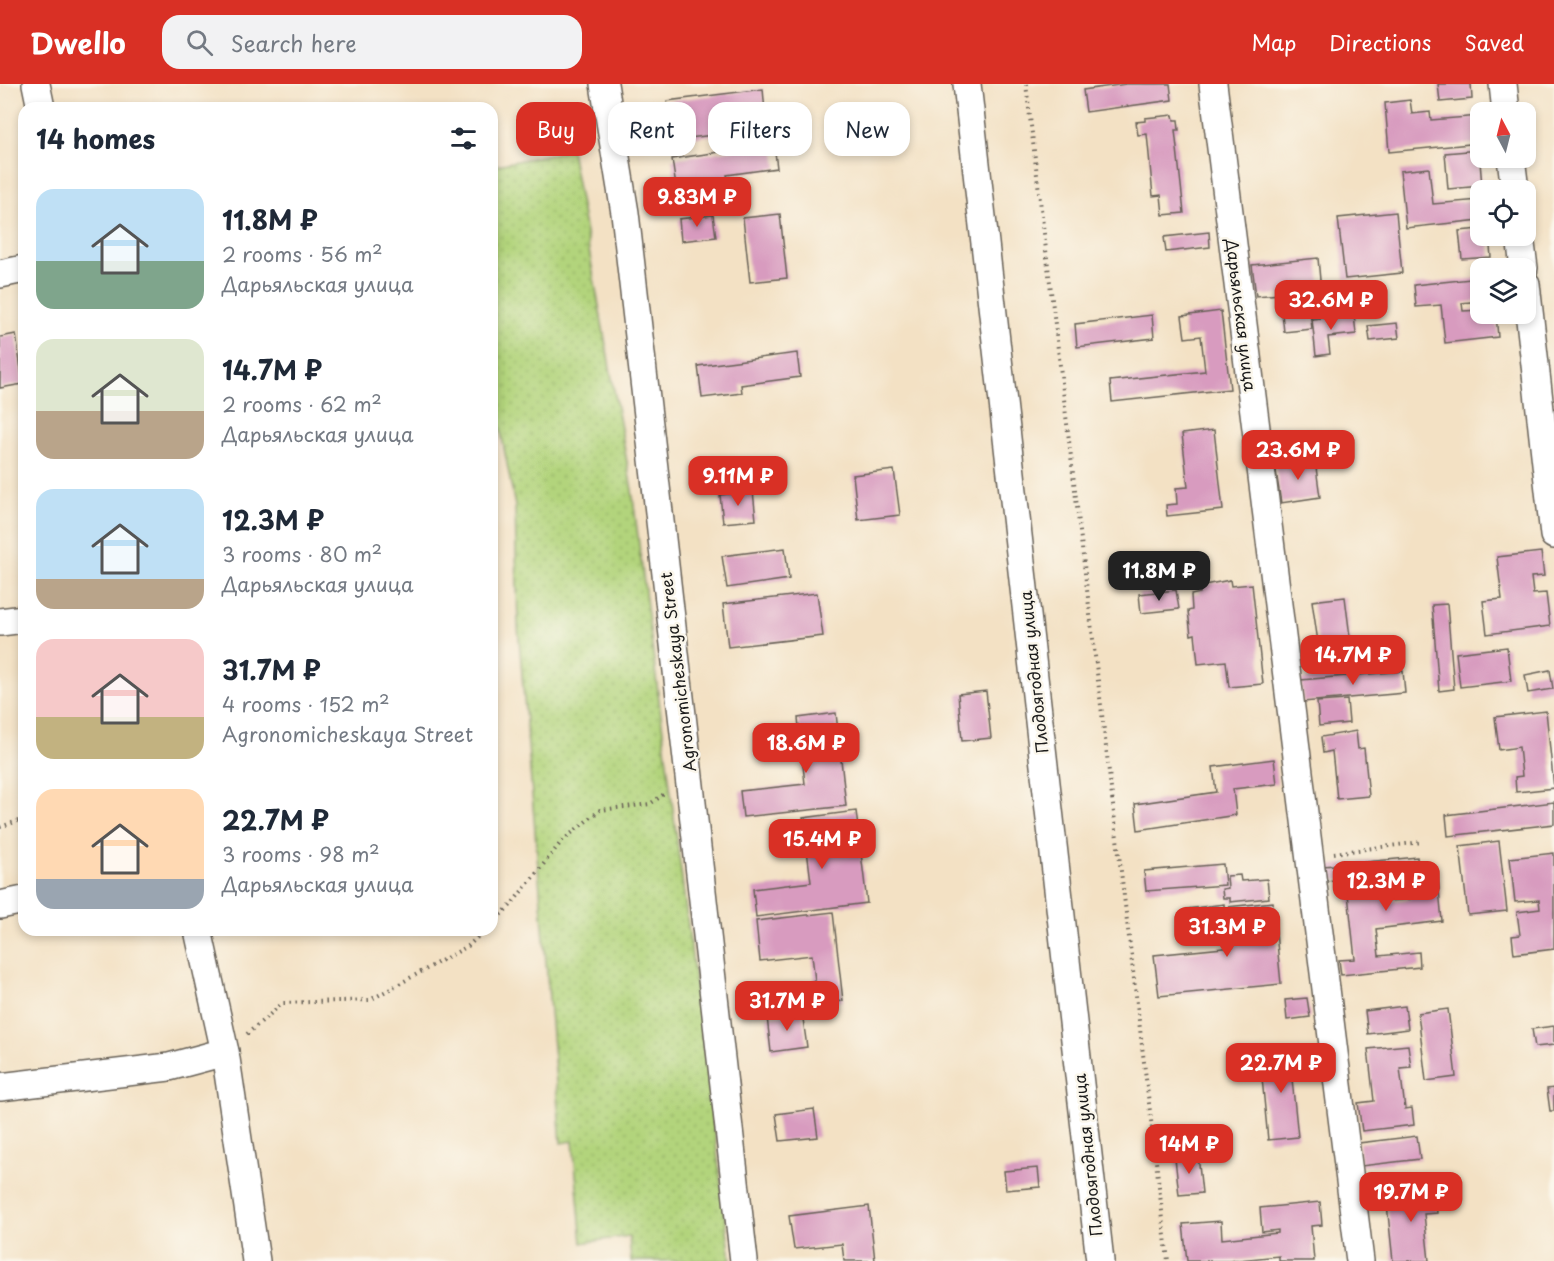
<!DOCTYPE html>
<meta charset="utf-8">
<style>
:root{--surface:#fff;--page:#f2f2f3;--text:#1f2937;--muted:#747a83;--accent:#d93025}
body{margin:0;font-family:"Playpen Sans",sans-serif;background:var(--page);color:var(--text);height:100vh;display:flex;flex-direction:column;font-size:22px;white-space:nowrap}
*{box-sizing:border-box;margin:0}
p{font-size:20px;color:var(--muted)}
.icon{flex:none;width:33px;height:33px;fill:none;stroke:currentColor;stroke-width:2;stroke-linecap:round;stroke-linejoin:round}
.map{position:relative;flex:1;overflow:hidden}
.sheet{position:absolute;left:18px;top:18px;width:480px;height:834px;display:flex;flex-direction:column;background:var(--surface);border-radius:18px;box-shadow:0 3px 9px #0003}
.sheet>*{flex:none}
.banner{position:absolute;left:516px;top:18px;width:570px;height:54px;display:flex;gap:12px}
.needle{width:39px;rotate:353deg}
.controls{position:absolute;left:1470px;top:18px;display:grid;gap:12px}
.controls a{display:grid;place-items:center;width:66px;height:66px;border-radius:12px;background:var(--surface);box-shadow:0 3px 9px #0003;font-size:30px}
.price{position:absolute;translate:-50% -51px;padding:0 14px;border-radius:12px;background:var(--accent);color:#fff;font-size:20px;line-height:39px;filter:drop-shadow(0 2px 3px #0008)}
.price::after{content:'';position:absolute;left:50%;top:36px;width:18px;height:14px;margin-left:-9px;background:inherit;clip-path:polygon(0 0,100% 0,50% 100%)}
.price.selected{background:#222;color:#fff}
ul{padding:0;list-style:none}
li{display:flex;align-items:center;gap:18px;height:150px;padding:0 18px}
li span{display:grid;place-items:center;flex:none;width:168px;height:120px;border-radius:18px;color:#555}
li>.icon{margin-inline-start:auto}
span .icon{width:72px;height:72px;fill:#fffc;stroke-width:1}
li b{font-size:26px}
h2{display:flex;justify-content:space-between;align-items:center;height:72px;padding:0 18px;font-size:26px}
.tag{padding:0 21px;border-radius:18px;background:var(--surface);box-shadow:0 3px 9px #0003;font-size:21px;line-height:54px}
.tag.selected{background:var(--accent);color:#fff}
header{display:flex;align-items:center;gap:36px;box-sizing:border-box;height:84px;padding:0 30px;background:var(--accent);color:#fff}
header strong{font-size:28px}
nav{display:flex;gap:33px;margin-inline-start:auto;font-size:21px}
.search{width:420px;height:54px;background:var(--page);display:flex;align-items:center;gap:15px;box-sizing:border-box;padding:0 21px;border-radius:18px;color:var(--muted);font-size:22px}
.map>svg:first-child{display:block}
.park{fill:url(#park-dots);stroke:#67784c;stroke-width:1.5}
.building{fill:#d89bbf}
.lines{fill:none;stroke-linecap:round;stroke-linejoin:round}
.minor-casing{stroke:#676157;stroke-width:30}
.path{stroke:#676157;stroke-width:4;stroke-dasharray:1.5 4.5;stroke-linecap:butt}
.minor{stroke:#fff;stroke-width:27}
.labels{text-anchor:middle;stroke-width:5;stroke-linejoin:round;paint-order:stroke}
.street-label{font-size:16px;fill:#1c1c1c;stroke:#fbf7ec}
</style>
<header>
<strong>Dwello</strong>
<div class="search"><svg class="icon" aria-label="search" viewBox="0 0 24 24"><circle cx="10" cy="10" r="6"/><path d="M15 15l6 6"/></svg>Search here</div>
<nav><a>Map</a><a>Directions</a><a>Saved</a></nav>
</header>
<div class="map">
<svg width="1554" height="1177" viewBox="0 0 1554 1177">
<defs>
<pattern id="park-dots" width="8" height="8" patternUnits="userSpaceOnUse" patternTransform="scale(1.5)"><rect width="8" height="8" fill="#b2d47c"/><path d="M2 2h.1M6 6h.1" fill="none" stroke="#98b56b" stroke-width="1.8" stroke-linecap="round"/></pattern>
</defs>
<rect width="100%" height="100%" fill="#fbf7ec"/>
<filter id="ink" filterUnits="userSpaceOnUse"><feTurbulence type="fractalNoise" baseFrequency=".0167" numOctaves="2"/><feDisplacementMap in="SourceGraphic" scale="12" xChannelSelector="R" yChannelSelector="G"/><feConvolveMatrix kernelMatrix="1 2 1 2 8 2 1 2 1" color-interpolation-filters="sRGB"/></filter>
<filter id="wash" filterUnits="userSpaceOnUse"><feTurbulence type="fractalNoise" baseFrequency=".008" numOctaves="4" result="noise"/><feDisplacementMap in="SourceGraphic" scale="24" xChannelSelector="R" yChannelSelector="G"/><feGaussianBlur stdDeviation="1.35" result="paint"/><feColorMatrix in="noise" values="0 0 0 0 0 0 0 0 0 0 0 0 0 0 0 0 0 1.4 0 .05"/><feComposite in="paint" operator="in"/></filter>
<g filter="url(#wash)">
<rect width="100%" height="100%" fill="#f3e1c4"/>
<polygon class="park" points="571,66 632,406 731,1177 631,1177 629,1152 582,1159 573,1057 561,1059 518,542 515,422 492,301 492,82"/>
<g id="blocks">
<g class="building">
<polygon points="1126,0 1170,0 1172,16 1086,28 1083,6"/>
<polygon points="1438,0 1471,0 1472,15 1440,18"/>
<polygon points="763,5 765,28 720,34 722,50 672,56 667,17"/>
<polygon points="1410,16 1412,30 1430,28 1431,36 1480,32 1480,59 1389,68 1385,19"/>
<polygon points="1173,31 1174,36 1178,36 1179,46 1175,46 1184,129 1163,131 1161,111 1153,112 1147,50 1138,51 1136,38 1145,37 1145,34"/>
<polygon points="774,60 777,84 727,91 730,110 678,117 672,75"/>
<polygon points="1479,66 1482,102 1448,105 1445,69"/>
<polygon points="1429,84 1433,120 1480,116 1480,136 1406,144 1400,87"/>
<polygon points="1396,128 1402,189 1345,195 1338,134"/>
<polygon points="780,130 787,194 750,198 743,134"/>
<polygon points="713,131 716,153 681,157 679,135"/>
<polygon points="1480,145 1480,152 1489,152 1491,173 1462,175 1459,147"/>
<polygon points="1209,148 1210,163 1166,168 1164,153"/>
<polygon points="1318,174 1321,207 1308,208 1312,245 1284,248 1280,210 1256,212 1252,181"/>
<polygon points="1480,194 1480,217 1462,219 1463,227 1480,226 1480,230 1496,230 1498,253 1445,259 1441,221 1416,223 1414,201"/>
<polygon points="1221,227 1230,305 1112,318 1110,297 1205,287 1201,252 1185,254 1182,232"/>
<polygon points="1152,231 1154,254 1077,263 1075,240"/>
<polygon points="1354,231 1356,250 1328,253 1330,270 1316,272 1312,235"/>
<polygon points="1397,239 1399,254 1370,257 1368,242"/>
<polygon points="16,250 23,300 0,304 0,253"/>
<polygon points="797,269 800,293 741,301 742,309 702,314 698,282"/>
<polygon points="1214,346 1223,426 1167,432 1166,421 1177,420 1176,404 1188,403 1182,350"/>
<polygon points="1315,376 1320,413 1281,419 1275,380"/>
<polygon points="894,386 900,431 858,436 853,391"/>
<polygon points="753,407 756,436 723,439 720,411"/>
<polygon points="785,464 789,495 727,504 722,472"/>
<polygon points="1541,468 1544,492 1531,493 1533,510 1546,509 1550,542 1487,550 1483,517 1502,515 1497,473"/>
<polygon points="1230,496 1231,502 1252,500 1263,600 1229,603 1226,577 1198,580 1195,550 1191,551 1188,527 1192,526 1191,511 1200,509 1199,502"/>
<polygon points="1176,506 1179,525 1141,529 1139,510"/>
<polygon points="817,509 823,552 728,563 723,520"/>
<polygon points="1345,513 1351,561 1319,565 1312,517"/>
<polygon points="1447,520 1454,605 1439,607 1432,521"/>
<polygon points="1507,563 1511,597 1460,603 1456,569"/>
<polygon points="1550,586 1553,605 1528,609 1525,591"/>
<polygon points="1403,587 1405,609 1303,618 1301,596"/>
<polygon points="986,607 991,654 962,657 958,610"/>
<polygon points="1347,616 1349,639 1319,642 1317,618"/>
<polygon points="1546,627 1554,704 1516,708 1515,693 1522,692 1519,663 1499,666 1495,633"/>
<polygon points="836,629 846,722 743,733 740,707 805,700 798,634"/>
<polygon points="1356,647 1358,665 1364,664 1369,712 1337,715 1332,667 1323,669 1321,653"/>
<polygon points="1274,675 1277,700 1233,705 1236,731 1138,746 1135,720 1216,708 1213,683"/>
<polygon points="1554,718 1554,740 1448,752 1446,731"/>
<polygon points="856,727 867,819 756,833 753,805 811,798 803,734"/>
<polygon points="1499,757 1507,827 1468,831 1460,762"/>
<polygon points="1554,769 1554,865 1514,870 1512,852 1520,851 1517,828 1540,825 1539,816 1515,818 1510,774"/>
<polygon points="1417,773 1418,787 1437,785 1442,837 1376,845 1379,872 1419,868 1420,883 1341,891 1339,876 1355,875 1348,810 1388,805 1389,817 1410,815 1408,788 1326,797 1324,782"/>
<polygon points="1223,780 1225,801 1146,807 1144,787"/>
<polygon points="1240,791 1241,797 1267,795 1269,814 1230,818 1230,814 1223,814 1222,805 1228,804 1227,792"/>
<polygon points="1273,818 1281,900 1159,912 1154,871 1233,863 1228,823"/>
<polygon points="1224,820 1225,835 1189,840 1187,825"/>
<polygon points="833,828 843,917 766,926 763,903 815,897 812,871 760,877 756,837"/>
<polygon points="1307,914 1310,933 1287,936 1285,916"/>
<polygon points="1405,922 1408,945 1368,950 1365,927"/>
<polygon points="1448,925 1456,993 1426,997 1418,929"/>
<polygon points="802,928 807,963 771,968 767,933"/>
<polygon points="1554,942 1554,961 1535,963 1532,945"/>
<polygon points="1408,961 1411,983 1400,984 1405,1025 1412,1024 1414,1041 1362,1047 1358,1019 1374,1017 1368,965"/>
<polygon points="1302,969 1305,994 1292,995 1298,1053 1268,1056 1260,973"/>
<polygon points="1554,1004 1554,1027 1550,1027 1547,1005"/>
<polygon points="814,1025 818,1053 780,1057 776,1030"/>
<polygon points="1417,1052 1420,1075 1361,1082 1359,1059"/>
<polygon points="1198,1071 1202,1109 1179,1111 1175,1074"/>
<polygon points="1038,1084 1040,1103 1006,1106 1004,1087"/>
<polygon points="1434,1099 1437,1129 1424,1130 1429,1177 1393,1177 1386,1111 1421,1107 1420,1101"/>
<polygon points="1320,1118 1322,1141 1311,1142 1314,1177 1279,1177 1279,1172 1229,1177 1187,1177 1183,1140 1221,1137 1222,1155 1278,1149 1278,1146 1262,1148 1260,1124"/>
<polygon points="869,1122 875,1177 844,1177 842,1160 794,1165 789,1132"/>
</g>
</g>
</g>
<g filter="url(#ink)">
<use href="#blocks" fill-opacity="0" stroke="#676157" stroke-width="1.5"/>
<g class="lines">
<defs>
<g id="minor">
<polyline points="36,0 41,24"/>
<polyline points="604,0 625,129 744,1177"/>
<polyline points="967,0 1100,1177"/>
<polyline points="1213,0 1360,1177"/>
<polyline points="1503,0 1506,28"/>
<polyline points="1511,74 1515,106"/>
<polyline points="1520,152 1524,184"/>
<polyline points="0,190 24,185"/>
<polyline points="1526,200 1554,451"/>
<polyline points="0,538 24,535"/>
<polyline points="0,821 24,816"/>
<polyline points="198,846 225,968 256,1177"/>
<polyline points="0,1003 169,983 225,968"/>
</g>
</defs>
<use href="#minor" class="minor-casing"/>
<g class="path">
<polyline points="1026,0 1168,1177"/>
<polyline points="0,743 24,735"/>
<polyline points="1334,769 1422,758"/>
<polyline points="492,839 510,822 562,757 600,726 650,720 664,710"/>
<polyline points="247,950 283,919 370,916 468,862 485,846"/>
</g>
<use href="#minor" class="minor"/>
</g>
</g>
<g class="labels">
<g class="street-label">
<text transform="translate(1241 231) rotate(83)" y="6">Дарьяльская улица</text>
<text transform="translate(678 588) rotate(-97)" y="6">Agronomicheskaya Street</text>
<text transform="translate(1034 588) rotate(-96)" y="6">Плодоягодная улица</text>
<text transform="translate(1088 1071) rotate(-96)" y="6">Плодоягодная улица</text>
</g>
</g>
</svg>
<div class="controls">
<a><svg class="needle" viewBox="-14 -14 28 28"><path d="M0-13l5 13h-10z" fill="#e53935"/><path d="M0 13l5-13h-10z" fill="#747a83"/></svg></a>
<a><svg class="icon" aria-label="locate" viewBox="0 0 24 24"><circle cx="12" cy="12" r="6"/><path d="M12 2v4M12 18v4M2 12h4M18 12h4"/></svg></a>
<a><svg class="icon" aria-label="layers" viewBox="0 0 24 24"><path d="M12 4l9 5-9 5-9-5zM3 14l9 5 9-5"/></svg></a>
</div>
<b class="price" style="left:697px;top:144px">9.83M ₽</b>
<b class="price" style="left:1331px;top:247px">32.6M ₽</b>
<b class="price" style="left:1298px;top:397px">23.6M ₽</b>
<b class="price" style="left:738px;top:423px">9.11M ₽</b>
<b class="price selected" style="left:1159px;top:518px">11.8M ₽</b>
<b class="price" style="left:1353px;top:602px">14.7M ₽</b>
<b class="price" style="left:806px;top:690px">18.6M ₽</b>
<b class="price" style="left:822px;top:786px">15.4M ₽</b>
<b class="price" style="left:1386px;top:828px">12.3M ₽</b>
<b class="price" style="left:1227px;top:874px">31.3M ₽</b>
<b class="price" style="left:787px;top:948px">31.7M ₽</b>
<b class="price" style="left:1281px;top:1010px">22.7M ₽</b>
<b class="price" style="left:1189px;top:1091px">14M ₽</b>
<b class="price" style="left:1411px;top:1139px">19.7M ₽</b>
<div class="banner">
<a class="tag selected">Buy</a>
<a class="tag">Rent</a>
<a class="tag">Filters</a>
<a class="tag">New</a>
</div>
<section class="sheet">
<h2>14 homes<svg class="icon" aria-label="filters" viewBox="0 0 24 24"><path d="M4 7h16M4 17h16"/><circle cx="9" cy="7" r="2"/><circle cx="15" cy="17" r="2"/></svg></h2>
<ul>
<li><span style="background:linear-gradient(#bfe0f5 60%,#7fa58c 0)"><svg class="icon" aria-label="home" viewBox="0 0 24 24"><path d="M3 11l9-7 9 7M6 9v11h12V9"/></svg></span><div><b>11.8M ₽</b><p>2 rooms · 56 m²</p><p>Дарьяльская улица</p></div></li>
<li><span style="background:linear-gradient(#dfe7d0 60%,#b9a48a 0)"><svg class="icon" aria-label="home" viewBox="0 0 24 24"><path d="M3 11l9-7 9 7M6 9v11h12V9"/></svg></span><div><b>14.7M ₽</b><p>2 rooms · 62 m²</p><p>Дарьяльская улица</p></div></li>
<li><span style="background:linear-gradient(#bfe0f5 75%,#b9a48a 0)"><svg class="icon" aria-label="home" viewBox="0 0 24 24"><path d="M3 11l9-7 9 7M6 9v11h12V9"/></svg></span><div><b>12.3M ₽</b><p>3 rooms · 80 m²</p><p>Дарьяльская улица</p></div></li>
<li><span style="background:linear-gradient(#f6c9c9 65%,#c2b280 0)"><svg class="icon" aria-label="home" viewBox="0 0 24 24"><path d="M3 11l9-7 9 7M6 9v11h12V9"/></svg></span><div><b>31.7M ₽</b><p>4 rooms · 152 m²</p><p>Agronomicheskaya Street</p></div></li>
<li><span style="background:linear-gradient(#ffd9b3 75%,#9aa5b1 0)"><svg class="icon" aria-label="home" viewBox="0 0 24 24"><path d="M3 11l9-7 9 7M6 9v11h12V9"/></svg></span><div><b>22.7M ₽</b><p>3 rooms · 98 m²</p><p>Дарьяльская улица</p></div></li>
</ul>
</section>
</div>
